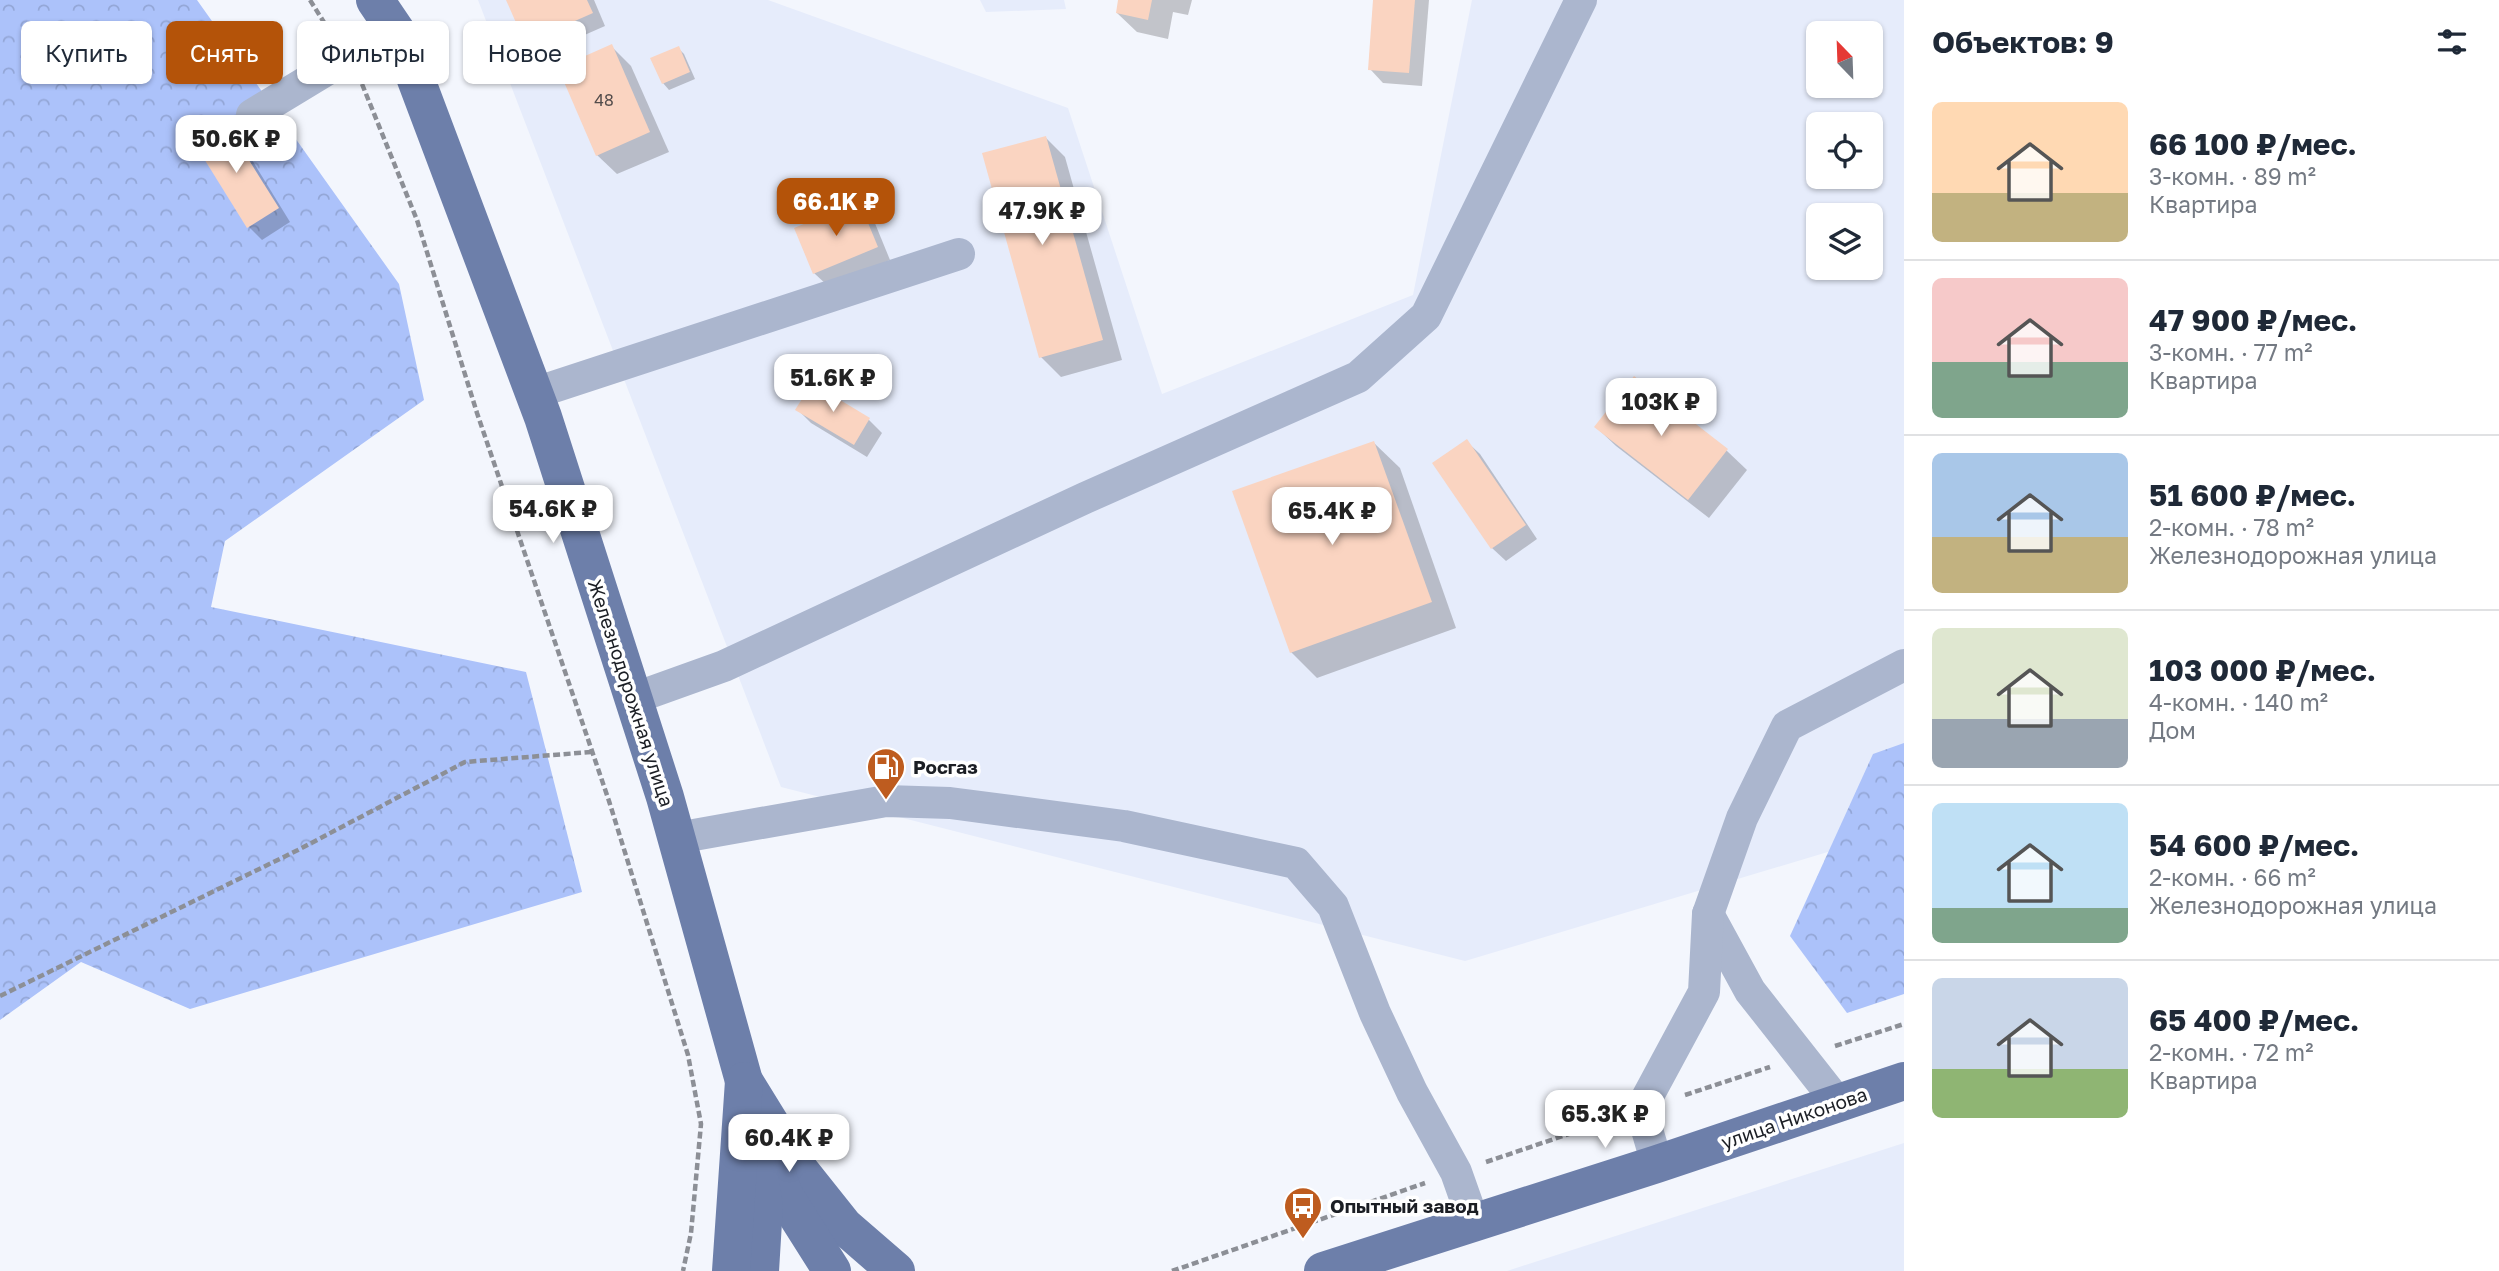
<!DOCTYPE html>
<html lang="ru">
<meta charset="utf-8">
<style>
:root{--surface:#fff;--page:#f6f6f7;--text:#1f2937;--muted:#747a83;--line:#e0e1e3;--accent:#b45309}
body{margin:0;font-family:"Golos Text",sans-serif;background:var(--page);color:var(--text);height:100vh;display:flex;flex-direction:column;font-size:26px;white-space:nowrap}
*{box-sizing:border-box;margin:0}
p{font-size:23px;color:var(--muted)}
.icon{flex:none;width:38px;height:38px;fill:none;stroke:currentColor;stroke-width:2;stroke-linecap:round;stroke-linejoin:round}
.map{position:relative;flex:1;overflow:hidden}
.drawer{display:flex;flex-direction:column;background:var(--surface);width:595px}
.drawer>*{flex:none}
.hud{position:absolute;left:21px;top:21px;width:665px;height:63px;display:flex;gap:14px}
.needle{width:46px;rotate:337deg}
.buttons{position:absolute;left:1806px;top:21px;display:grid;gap:14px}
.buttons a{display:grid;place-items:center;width:77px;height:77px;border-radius:10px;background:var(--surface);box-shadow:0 2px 5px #0004;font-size:35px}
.price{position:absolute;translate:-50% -60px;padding:0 16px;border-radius:14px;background:#fff;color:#222;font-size:23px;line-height:46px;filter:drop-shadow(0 2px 4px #0008)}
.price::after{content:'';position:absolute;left:50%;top:42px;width:21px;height:16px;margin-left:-10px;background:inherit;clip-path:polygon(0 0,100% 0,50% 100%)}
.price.selected{background:var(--accent);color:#fff}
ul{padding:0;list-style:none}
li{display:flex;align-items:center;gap:21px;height:175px;padding:0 28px}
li+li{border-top:2px solid var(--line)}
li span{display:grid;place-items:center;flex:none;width:196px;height:140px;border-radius:10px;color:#555}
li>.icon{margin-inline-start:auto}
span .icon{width:84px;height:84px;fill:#fffc;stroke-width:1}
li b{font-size:30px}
h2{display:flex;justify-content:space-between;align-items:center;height:84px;padding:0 28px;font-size:30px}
.chip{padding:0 24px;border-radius:10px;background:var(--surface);box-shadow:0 2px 5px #0004;font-size:24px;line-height:63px}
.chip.selected{background:var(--accent);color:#fff}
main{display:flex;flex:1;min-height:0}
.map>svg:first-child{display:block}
.built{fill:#e6ecfb;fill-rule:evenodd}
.forest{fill:url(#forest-crowns)}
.shadow{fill:#0003}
.building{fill:#fad4c1}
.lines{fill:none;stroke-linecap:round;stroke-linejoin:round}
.path{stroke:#8c8f96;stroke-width:4.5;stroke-dasharray:7 3.5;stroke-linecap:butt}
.minor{stroke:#abb6ce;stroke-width:32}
.major{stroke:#6d7faa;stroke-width:38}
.labels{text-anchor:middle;stroke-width:7;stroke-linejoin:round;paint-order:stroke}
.number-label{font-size:16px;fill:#534c4b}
.street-label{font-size:19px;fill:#1b1e24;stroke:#fff}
.poi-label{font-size:19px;font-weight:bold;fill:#1b1e24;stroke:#fff;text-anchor:start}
</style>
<main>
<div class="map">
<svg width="1904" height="1271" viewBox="0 0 1904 1271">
<defs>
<pattern id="forest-crowns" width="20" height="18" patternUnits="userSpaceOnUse" patternTransform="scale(1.75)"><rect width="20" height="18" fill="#acc2fa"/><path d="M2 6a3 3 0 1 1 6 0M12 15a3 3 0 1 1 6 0" fill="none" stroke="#93a6d6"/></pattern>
</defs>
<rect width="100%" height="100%" fill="#f3f6fd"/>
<g class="built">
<path d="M478 0H768L1068 108 1162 394 1413 295 1472 0H1904V829L1465 961 781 787ZM1818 33H1871V86H1818ZM1818 124H1871V177H1818ZM1818 215H1871V268H1818Z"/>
<polygon points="980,0 1064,0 1066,9 986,12"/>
<polygon points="1904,1143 1904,1271 1507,1271"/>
</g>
<g class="forest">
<polygon points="0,0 197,0 399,284 424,400 225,541 211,607 526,672 582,892 190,1009 81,962 0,1020"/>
<polygon points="1904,743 1904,994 1847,1013 1790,936 1873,754"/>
</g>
<g class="shadow">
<polygon points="508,0 594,0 605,26 539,55 526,42"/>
<polygon points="1120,0 1192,0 1188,15 1173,12 1168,39 1137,32 1117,13"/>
<polygon points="1375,0 1429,0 1422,86 1383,83 1370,69"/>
<polygon points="612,47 631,66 669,152 617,174 597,155"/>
<polygon points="678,48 684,54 695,79 669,90 663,83"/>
<polygon points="224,124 238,137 290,222 262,240 249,227"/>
<polygon points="1045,137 1065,157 1122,360 1061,377 1041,357"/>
<polygon points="859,203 872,216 890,260 828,286 814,273"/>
<polygon points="1634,378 1727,451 1747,470 1709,518 1616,446 1596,427"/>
<polygon points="798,410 869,420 882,433 867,457 811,423"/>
<polygon points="1466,441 1480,454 1537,539 1506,561 1492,548"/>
<polygon points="1374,443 1400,468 1456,628 1317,678 1291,652"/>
</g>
<g class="building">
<polygon points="506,0 587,0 593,13 525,43"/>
<polygon points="1118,0 1152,0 1148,20 1116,13"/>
<polygon points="1373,0 1415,0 1409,73 1368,70"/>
<polygon points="612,44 650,132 596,156 558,68"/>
<polygon points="679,46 690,72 662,84 650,58"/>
<polygon points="225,122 279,208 247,228 193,141"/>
<polygon points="1046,136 1103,340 1039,358 982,153"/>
<polygon points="859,201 878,247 813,274 794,228"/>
<polygon points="1634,376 1728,449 1688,500 1594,427"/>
<polygon points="812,383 870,418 854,445 795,410"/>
<polygon points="1467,439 1526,525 1491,549 1432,463"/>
<polygon points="1374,441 1432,602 1290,653 1232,491"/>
</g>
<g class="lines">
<g class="path">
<polyline points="310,0 330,32"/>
<polyline points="362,84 417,220 477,413 609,801 688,1055 701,1124 691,1233 683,1271"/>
<polyline points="0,996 298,850 465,762 591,752"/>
<polyline points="1835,1046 1904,1024"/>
<polyline points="1685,1095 1770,1067"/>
<polyline points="1486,1162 1610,1120"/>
<polyline points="1172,1271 1425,1183"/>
</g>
<g class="minor">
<polyline points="252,115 346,58 392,25"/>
<polyline points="535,393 959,254"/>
<polyline points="632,699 724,666 1085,498 1358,377 1426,316 1581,0"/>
<polyline points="677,838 886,801 950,803 1124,826 1296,863 1333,906 1375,1013 1412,1092 1456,1172 1474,1223"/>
<polyline points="1708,914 1750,991 1838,1103"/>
<polyline points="1657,1164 1641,1109 1704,992 1708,914 1742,818 1787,726 1904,665"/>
</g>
<g class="major">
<polyline points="375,0 400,37 543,417 665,797 744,1081 797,1167 844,1226 896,1271"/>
<polyline points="766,1143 784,1195 832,1271"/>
<polyline points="757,1163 764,1205 760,1271"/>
<polyline points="731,1271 744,1081"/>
<polyline points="1323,1271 1657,1164 1904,1081"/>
</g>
</g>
<defs>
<symbol id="fuel-pin" viewBox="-11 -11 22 30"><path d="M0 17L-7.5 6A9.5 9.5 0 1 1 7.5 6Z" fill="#be5c1f" stroke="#fff"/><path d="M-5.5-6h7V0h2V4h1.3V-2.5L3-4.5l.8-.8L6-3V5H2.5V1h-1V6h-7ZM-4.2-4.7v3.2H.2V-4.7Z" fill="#fff"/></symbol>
<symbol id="bus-pin" viewBox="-11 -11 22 30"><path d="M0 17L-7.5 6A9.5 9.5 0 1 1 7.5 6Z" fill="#be5c1f" stroke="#fff"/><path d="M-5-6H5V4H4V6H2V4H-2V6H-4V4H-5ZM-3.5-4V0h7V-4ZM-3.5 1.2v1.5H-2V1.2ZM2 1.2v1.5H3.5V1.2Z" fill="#fff"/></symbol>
</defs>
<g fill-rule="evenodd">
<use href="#fuel-pin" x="864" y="745" width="44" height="60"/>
<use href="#bus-pin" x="1281" y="1184" width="44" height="60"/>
</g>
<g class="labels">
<g class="number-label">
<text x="604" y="106">48</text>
</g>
<g class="street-label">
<text transform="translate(631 693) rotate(72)" y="7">Железнодорожная улица</text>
<text transform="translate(1794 1118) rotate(-19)" y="7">улица Никонова</text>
</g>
<g class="poi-label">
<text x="913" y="774">Росгаз</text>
<text x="1330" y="1213">Опытный завод</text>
</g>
</g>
</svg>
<div class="buttons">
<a><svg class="needle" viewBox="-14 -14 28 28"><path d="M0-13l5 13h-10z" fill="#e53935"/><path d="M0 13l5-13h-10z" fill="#747a83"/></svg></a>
<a><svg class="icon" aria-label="locate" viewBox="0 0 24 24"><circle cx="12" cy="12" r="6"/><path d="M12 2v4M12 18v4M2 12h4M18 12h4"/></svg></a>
<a><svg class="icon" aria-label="layers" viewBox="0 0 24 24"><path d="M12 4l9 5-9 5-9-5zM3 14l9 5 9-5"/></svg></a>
</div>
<b class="price" style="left:236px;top:175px">50.6K ₽</b>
<b class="price selected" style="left:836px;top:238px">66.1K ₽</b>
<b class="price" style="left:1042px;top:247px">47.9K ₽</b>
<b class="price" style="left:833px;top:414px">51.6K ₽</b>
<b class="price" style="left:1661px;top:438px">103K ₽</b>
<b class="price" style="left:553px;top:545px">54.6K ₽</b>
<b class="price" style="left:1332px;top:547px">65.4K ₽</b>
<b class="price" style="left:1605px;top:1150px">65.3K ₽</b>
<b class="price" style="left:789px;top:1174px">60.4K ₽</b>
<div class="hud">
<a class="chip">Купить</a>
<a class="chip selected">Снять</a>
<a class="chip">Фильтры</a>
<a class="chip">Новое</a>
</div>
</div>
<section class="drawer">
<h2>Объектов: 9<svg class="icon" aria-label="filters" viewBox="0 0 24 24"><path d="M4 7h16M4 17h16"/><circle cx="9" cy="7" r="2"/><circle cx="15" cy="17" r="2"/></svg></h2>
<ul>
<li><span style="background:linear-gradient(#ffd9b3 65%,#c2b280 0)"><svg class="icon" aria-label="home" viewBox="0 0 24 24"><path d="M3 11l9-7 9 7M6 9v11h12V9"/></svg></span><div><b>66 100 ₽/мес.</b><p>3-комн. · 89 m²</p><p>Квартира</p></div></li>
<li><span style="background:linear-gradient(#f6c9c9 60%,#7fa58c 0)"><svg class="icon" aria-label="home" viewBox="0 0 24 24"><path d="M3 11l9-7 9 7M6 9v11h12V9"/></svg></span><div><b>47 900 ₽/мес.</b><p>3-комн. · 77 m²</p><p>Квартира</p></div></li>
<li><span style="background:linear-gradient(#a9c7e8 60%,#c2b280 0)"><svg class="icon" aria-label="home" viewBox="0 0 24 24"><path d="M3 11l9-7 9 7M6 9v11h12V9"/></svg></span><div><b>51 600 ₽/мес.</b><p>2-комн. · 78 m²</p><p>Железнодорожная улица</p></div></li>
<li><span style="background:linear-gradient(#dfe7d0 65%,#9aa5b1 0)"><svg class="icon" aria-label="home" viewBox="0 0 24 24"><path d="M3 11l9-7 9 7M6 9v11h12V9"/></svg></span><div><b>103 000 ₽/мес.</b><p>4-комн. · 140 m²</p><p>Дом</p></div></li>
<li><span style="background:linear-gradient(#bfe0f5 75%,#7fa58c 0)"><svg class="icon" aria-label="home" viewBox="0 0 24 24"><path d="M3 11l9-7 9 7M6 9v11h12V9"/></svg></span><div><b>54 600 ₽/мес.</b><p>2-комн. · 66 m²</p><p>Железнодорожная улица</p></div></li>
<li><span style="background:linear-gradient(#c9d6e8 65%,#8fb573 0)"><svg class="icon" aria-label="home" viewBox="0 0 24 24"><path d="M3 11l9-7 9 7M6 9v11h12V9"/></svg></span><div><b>65 400 ₽/мес.</b><p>2-комн. · 72 m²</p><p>Квартира</p></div></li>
</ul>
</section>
</main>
